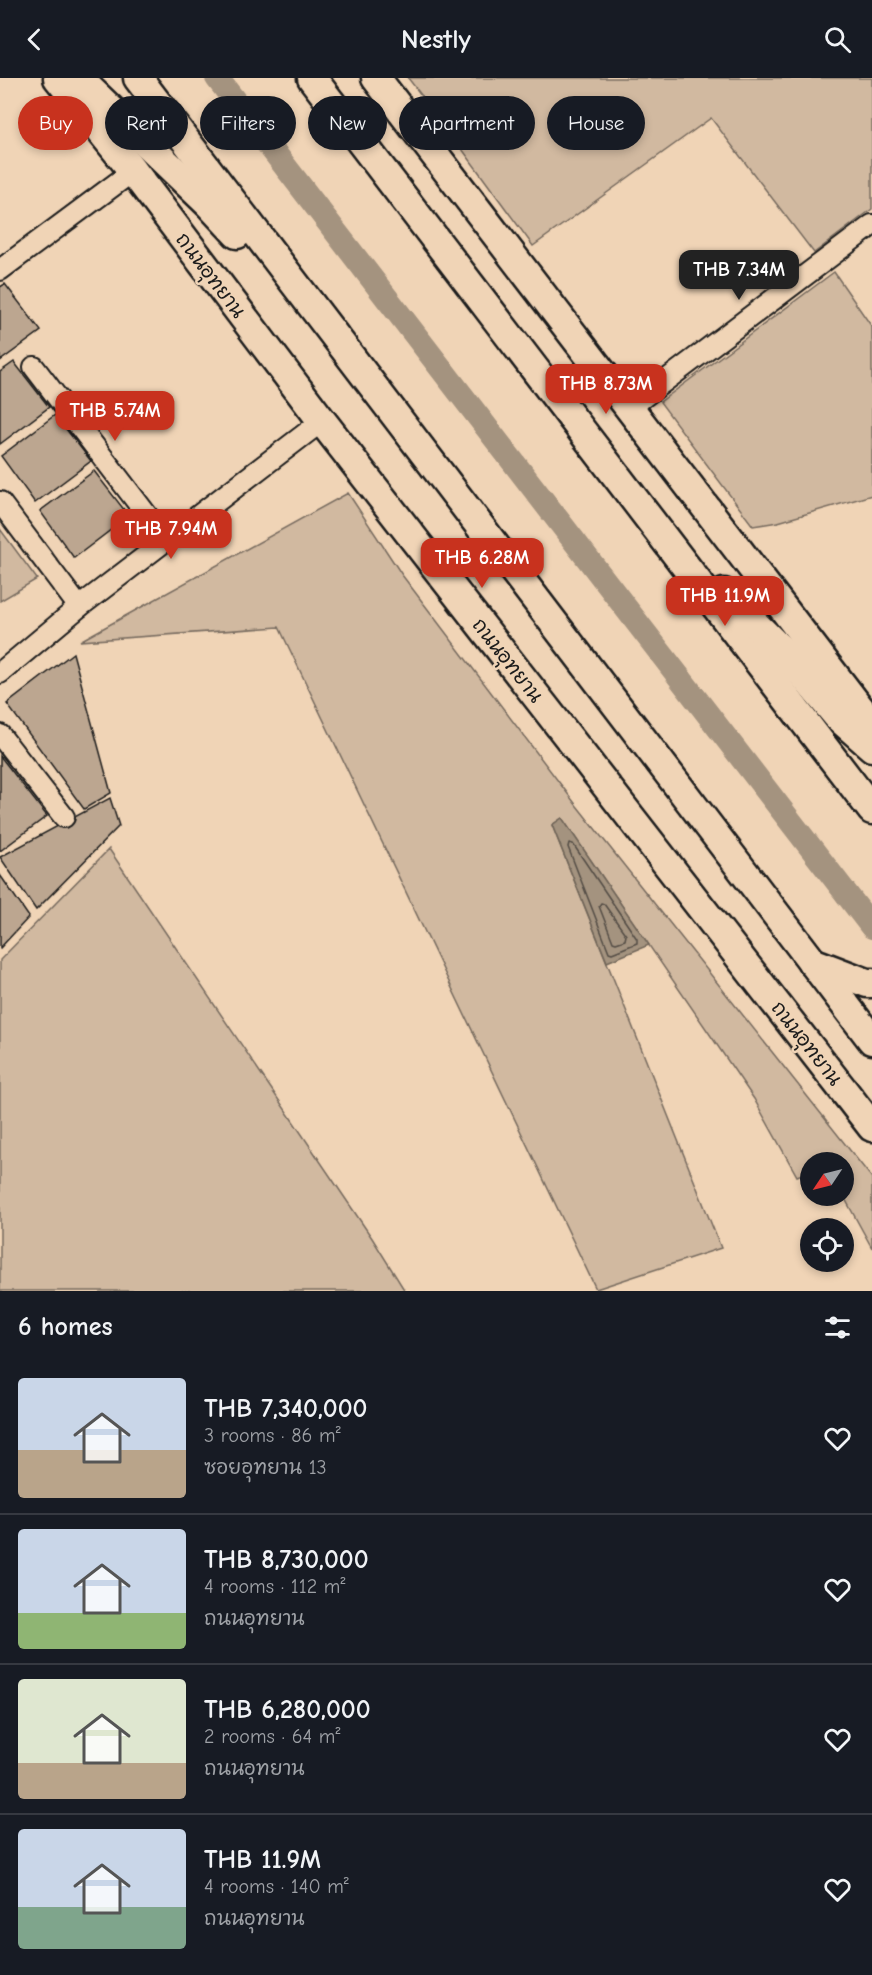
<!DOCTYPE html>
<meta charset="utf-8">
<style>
:root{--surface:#171b24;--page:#242831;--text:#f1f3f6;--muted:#9ea1a6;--line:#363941;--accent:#c8321e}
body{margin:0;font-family:"Comic Neue","Playpen Sans Thai",sans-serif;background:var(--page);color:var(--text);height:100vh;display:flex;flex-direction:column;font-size:22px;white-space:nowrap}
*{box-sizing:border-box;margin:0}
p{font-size:20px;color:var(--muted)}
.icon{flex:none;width:33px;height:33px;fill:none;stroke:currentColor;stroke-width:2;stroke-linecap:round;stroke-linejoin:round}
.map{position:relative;height:1213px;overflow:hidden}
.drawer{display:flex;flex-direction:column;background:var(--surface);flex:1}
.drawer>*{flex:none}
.banner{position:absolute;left:18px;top:18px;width:837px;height:54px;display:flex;gap:12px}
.needle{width:39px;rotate:235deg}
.tools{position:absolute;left:800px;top:1074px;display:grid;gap:12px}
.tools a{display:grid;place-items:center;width:54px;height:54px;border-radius:50%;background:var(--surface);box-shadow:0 3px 9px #0003;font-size:30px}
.price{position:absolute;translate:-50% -51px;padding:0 14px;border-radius:12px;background:var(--accent);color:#fff;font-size:20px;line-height:39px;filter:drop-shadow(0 2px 3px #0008)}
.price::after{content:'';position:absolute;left:50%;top:36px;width:18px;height:14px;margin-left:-9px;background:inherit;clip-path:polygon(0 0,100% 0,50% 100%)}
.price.active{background:#222;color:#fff}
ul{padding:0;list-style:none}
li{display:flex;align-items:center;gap:18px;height:150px;padding:0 18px}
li+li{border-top:2px solid var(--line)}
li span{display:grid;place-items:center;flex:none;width:168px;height:120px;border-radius:6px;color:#555}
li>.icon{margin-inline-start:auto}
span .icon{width:72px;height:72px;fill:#fffc;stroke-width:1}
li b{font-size:26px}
h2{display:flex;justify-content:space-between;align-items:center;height:72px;padding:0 18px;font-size:26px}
.tag{padding:0 21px;border-radius:27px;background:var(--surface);box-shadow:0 3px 9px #0003;font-size:21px;line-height:54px}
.tag.active{background:var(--accent);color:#fff}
header{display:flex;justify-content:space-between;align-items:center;height:78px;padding:0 18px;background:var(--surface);font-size:27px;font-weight:700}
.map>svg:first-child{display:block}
.green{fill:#d1b9a0;stroke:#766a5e;stroke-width:1.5}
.water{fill:#a4937f;stroke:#6e6357;stroke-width:1.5}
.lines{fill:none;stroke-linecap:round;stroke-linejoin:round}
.shore{stroke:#524c44;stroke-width:1.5}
.canal{stroke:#a4937f;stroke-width:24}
.building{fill:#bca690;stroke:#1c1c1c;stroke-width:1.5}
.street-casing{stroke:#1c1c1c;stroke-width:24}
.secondary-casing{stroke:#1c1c1c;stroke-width:33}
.street{stroke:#f0d4b6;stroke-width:20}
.secondary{stroke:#f0d4b6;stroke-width:28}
.labels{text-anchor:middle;stroke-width:5;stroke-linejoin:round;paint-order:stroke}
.street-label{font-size:20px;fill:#1c1c1c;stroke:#f0d4b6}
</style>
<header><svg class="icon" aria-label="back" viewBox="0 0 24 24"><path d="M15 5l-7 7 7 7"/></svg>Nestly<svg class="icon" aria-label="search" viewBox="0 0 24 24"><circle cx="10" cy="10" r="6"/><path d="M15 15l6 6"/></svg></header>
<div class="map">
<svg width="872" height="1213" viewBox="0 0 872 1213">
<rect width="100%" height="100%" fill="#f0d4b6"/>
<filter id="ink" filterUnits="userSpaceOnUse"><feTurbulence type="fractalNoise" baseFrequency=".0167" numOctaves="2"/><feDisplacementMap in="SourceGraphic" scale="12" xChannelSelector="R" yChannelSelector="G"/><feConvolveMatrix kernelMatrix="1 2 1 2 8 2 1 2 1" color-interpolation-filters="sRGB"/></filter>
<g filter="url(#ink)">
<g class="green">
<polygon points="408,0 872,0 872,131 814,175 711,40 533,168 454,60"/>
<polygon points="834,194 872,249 872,417 778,444 753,448 660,324"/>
<polygon points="348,415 402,497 577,728 872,1100 872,1170 843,1117 843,1084 810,1084 810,1093 797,1098 754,1021 562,740 552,747 721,1170 596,1211 279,549 80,563"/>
<polygon points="0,451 37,501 0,523"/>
<polygon points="109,771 372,1160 405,1213 0,1213 0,882"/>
</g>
<polygon class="water" points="562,740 649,867 607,884 552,747"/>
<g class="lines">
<g class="shore">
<polygon points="569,765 573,766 637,861 637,865 612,875 609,874 568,769"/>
<polygon points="601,825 604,826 626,857 625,862 616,865 613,864 599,828"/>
</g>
<polyline class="canal" points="217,0 872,849"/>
</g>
<g class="building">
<polygon points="5,206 41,253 0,283 0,209"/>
<polygon points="14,284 49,329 0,366 0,294"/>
<polygon points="55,337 91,383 35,425 1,378"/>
<polygon points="94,393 129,438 74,480 40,433"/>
<polygon points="73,575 111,715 84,731 7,626"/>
<polygon points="0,678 47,738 0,773"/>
<polygon points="110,720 119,748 36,832 0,779"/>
<polygon points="0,797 29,839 0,870"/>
</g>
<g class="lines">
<defs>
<g id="street">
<polyline points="0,192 133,93"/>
<polyline points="34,289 166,462"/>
<polyline points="629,330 872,147"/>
<polyline points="0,424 79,529"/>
<polyline points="0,595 79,529 322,343"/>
<polyline points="0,657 64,739"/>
</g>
<g id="secondary">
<polyline points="58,0 133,93 322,343 872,1049"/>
<polyline points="78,0 209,126 237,156"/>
<polyline points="138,0 872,962"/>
<polyline points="312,0 872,732"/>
<polyline points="376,0 872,646"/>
<polyline points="724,515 790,581 838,639 872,669"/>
<polyline points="812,884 867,905 872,905"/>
</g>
</defs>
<use href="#street" class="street-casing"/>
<use href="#secondary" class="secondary-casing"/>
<use href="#street" class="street"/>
<use href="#secondary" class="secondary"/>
</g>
</g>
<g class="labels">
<g class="street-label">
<text transform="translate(211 197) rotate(53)" y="7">ถนนอุทยาน</text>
<text transform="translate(508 582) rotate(52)" y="7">ถนนอุทยาน</text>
<text transform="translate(807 965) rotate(52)" y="7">ถนนอุทยาน</text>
</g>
</g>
</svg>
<div class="tools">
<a><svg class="needle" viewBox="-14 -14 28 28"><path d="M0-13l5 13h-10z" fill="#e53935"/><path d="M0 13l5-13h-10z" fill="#9ea1a6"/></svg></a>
<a><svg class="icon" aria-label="locate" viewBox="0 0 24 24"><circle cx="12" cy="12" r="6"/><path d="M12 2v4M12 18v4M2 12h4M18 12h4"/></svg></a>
</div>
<b class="price active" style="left:739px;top:223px">THB 7.34M</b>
<b class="price" style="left:606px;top:337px">THB 8.73M</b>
<b class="price" style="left:115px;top:364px">THB 5.74M</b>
<b class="price" style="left:171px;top:482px">THB 7.94M</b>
<b class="price" style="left:482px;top:511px">THB 6.28M</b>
<b class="price" style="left:725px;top:549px">THB 11.9M</b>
<div class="banner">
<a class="tag active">Buy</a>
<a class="tag">Rent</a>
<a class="tag">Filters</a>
<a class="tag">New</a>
<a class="tag">Apartment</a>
<a class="tag">House</a>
</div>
</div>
<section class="drawer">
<h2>6 homes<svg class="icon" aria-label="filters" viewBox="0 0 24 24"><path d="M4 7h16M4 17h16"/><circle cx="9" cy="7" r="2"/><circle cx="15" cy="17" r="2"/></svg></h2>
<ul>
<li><span style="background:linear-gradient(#c9d6e8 60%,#b9a48a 0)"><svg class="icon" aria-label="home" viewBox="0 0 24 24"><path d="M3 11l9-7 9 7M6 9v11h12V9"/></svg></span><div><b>THB 7,340,000</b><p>3 rooms · 86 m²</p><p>ซอยอุทยาน 13</p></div><svg class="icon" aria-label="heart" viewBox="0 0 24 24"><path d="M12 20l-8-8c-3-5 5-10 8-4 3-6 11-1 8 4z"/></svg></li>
<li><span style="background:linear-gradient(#c9d6e8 70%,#8fb573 0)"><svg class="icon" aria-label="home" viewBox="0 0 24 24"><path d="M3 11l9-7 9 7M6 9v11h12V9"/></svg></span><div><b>THB 8,730,000</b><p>4 rooms · 112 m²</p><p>ถนนอุทยาน</p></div><svg class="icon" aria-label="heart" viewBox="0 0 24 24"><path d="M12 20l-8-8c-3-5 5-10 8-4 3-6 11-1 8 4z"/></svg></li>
<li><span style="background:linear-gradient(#dfe7d0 70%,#b9a48a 0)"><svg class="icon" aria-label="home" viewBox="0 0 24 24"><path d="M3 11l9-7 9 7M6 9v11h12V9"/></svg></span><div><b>THB 6,280,000</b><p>2 rooms · 64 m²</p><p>ถนนอุทยาน</p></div><svg class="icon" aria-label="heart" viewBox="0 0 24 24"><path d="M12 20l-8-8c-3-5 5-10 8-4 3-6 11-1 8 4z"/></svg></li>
<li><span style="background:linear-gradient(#c9d6e8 65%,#7fa58c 0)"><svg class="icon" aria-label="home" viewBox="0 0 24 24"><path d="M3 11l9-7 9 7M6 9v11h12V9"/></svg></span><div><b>THB 11.9M</b><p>4 rooms · 140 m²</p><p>ถนนอุทยาน</p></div><svg class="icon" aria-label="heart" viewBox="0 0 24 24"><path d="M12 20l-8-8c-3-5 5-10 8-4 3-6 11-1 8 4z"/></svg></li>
</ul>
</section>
